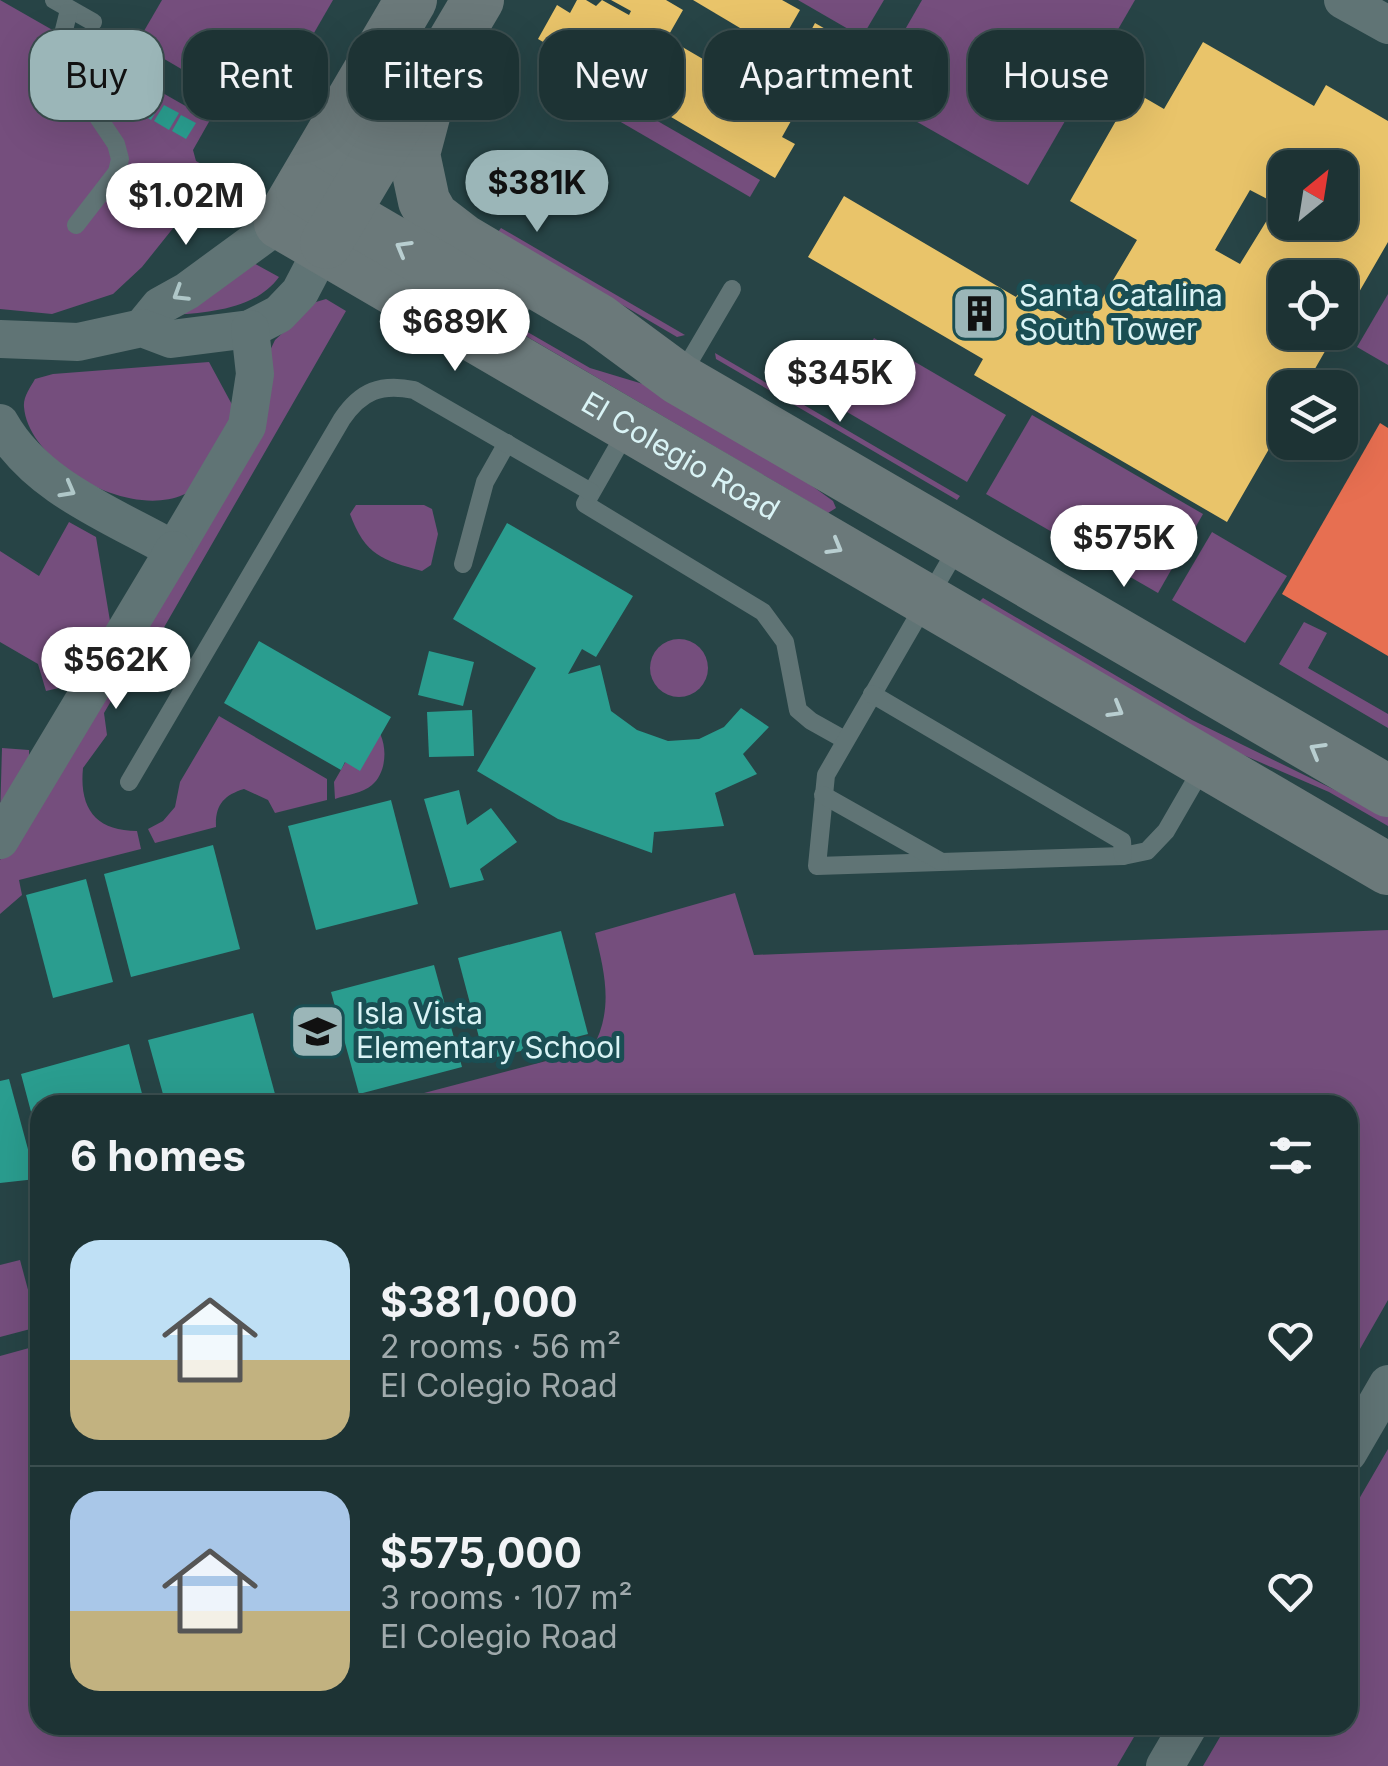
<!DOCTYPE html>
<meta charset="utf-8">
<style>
:root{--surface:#1d3334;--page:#2a3f40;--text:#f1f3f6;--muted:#a0aaac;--line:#3b4e4f;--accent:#9bb6b8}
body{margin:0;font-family:Inter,sans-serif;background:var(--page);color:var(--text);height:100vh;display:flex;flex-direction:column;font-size:38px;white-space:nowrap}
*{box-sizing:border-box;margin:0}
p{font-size:32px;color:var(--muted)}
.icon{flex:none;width:55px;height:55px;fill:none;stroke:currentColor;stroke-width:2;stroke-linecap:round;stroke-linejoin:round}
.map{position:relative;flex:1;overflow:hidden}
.sheet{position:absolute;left:30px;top:1095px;width:1328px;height:640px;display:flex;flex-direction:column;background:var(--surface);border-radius:30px;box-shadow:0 10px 40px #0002,0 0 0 2px var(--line)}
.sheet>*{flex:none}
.hud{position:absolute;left:30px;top:30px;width:1330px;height:90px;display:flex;gap:20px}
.needle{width:65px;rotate:30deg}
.controls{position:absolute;left:1268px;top:150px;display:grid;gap:20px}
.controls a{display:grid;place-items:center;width:90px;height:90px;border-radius:20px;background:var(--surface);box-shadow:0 10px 40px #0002,0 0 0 2px var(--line);font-size:50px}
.price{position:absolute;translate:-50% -85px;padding:0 22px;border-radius:35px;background:#fff;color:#222;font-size:32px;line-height:65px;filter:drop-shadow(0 2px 5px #0008)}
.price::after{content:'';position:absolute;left:50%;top:60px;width:30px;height:22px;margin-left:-15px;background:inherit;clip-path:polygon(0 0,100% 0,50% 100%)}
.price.active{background:var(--accent);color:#111}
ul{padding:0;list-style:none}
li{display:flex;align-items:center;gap:30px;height:250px;padding:0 40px}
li+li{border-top:2px solid var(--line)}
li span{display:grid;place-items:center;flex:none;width:280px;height:200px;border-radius:30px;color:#555}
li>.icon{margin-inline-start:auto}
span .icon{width:120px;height:120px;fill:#fffc;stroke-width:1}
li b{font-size:42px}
h2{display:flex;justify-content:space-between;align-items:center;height:120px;padding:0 40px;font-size:42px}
.chip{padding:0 35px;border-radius:30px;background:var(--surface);box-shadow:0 10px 40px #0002,0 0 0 2px var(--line);font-size:35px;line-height:90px}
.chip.active{background:var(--accent);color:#111}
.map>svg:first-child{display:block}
.green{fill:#754e7d}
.homes{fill:#e9c46a;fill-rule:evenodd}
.shops{fill:#e76f51}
.schools{fill:#2a9d8f}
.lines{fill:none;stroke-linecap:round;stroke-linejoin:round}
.service{stroke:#607475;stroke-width:18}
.minor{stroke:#607475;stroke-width:38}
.secondary{stroke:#6b797a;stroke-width:52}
.oneway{stroke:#b8ced0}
.oneway2{stroke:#afc7c8}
.labels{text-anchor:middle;stroke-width:10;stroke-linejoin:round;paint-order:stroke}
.poi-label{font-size:30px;fill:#d9f3f5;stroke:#1a4e53;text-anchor:start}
.street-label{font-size:30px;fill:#d9f3f5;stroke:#1a4e53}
</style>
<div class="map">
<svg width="1388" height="1766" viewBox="0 0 1388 1766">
<rect width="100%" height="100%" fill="#274446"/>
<g class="green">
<polygon points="0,0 210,120 193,150 196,161 225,177 212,199 174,227 142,267 113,294 52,314 0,309"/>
<polygon points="162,0 333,0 265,118 137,43"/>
<polygon points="798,0 884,0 862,37"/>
<polygon points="922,0 1135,0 1028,185 868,94"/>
<polygon points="555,62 760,180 750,197 545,78"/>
<polygon points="501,228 685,335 677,337 498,232"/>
<path d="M246 259 279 277C256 309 208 313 171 315Z"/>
<polygon points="432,281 439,281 590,368 643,384 779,462 833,501 836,508 828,513"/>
<polygon points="1388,294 1388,365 1357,347"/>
<path d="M326 299 346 311 132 683 124 679 104 713 107 735 83 768C79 809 96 831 137 831L141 849 19 880 22 895 0 914V860L259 425 267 357 275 340 316 302Z"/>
<polygon points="874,338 1006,415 967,482 835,405"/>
<polygon points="715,353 960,496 957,500 716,359"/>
<path d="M209 362 236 412C227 432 220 458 207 476 161 538 29 471 24 407 23 397 30 388 35 379L53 374Z"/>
<polygon points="1032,415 1203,514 1158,593 986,494"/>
<path d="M356 505H424L432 509 438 534 431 565 422 571C382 560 365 555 350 514Z"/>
<polygon points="69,522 96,537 112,633 84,682 46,691 38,664 0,642 0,551 39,576"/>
<polygon points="1212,532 1287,576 1245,643 1172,600"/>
<polygon points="983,598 1192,720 1388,816 1388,826 1329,792 1241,754 979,602"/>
<polygon points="1304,622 1327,633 1308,668 1388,714 1388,728 1279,664"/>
<circle cx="679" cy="668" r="29"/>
<path d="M219 716 327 779V800L275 813 268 800 244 789C224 795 215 805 216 827L155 843 148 829 163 821 175 807 180 782Z"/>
<path d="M369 721C388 732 390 770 372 785 363 793 346 795 335 799L334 782Z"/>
<polygon points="2,748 29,750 29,770 0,818"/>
<path d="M735 893 754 955 1388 930V1300L1348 1370V1105H401L405 1098 592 1049C614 1010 605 974 595 933Z"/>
<polygon points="20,1260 38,1327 0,1337 0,1265"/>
<polygon points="40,1345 40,1725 1141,1725 1117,1766 0,1766 0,1356"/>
<polygon points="1388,1449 1388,1766 1203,1766 1227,1725 1348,1725 1348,1518"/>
</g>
<g class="homes">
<polygon points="577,0 586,0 596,6 602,0 629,15 631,11 611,0 666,0 683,10 667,38 780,104 775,112 791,121 782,137 795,144 775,178 538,39 557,5 570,13"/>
<polygon points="693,0 782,0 800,10 777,50"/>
<polygon points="815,23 848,42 839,58 845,61 816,110 772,85 781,70 772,66 793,30 807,38"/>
<path d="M1203 42 1314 106 1326 85 1388 121V242L1340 325V278H1285V332H1336L1304 388H1285V421L1227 522 974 375 983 359 808 257 844 196 1016 297 1020 291 1084 329 1137 240 1070 201 1133 91 1164 109ZM1285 168H1340V222H1285ZM1250 190 1277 204 1240 264 1215 250Z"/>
</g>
<polygon class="shops" points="1380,423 1388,428 1388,656 1282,594"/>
<g class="schools">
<polygon points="111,74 125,82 116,99 102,91"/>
<polygon points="128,84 143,93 133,109 119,101"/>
<polygon points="146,94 161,103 151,120 136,110"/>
<polygon points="164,105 179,113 169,130 154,121"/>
<polygon points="181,115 196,123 186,139 172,131"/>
<polygon points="507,523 633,596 596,657 582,649 568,674 600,665 611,711 637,730 668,741 699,739 724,727 741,708 769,727 743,754 757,774 715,793 724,826 654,832 652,853 558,819 477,771 536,668 453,619"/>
<polygon points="259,641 391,717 360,771 345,762 341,770 224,703"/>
<polygon points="429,651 474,662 463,706 418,695"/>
<polygon points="472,710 474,756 429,757 427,712"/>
<polygon points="459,790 467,825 491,808 517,842 480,869 484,880 450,888 424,799"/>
<polygon points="391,800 418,904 316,930 288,826"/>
<polygon points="213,845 240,949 131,977 104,874"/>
<polygon points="86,879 113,982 53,998 26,895"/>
<polygon points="561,931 588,1034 485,1060 458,958"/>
<polygon points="434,965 462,1067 359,1094 331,992"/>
<polygon points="253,1013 278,1105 166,1105 148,1040"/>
<polygon points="129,1044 145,1105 40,1105 39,1142 21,1074"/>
<polygon points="9,1079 36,1179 0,1183 0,1081"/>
</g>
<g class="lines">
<g class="service">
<polyline points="54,0 93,22"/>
<polyline points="69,10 62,38 81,92 116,144 120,159 117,172 76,225"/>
<polyline points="682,374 732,289"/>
<polyline points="626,432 585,504 763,612 785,642 798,710 811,721 845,740"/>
<polyline points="959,545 826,775 817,866 1123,856 1147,851 1166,831 1203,767"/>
<polyline points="463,564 485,482 507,443"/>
<polyline points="872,694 1122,841 1123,856"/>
<path d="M129 782 342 419C361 391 381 383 414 390L591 492"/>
<polyline points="823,795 940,861"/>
</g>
<g class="minor">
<polyline points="1343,0 1388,25"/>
<polyline points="142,328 160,306 187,291 280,223"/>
<polyline points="0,339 78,342 142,328 171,339 250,329 279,314 300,292 323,248"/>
<path d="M0 423C36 487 112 515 174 550L247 426 255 374 250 329"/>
<polyline points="0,840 174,550"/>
<polyline points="1348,1453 1388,1384"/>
<polyline points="1165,1766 1189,1725"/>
</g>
<g class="secondary">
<path id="s1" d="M411 0 280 223 1388 869"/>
<polyline points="436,71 414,154 424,201 433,217 463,240 599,320 679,379 1388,791"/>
<polyline points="301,188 503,306"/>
<polyline points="326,243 420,85 436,71 478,0"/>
</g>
</g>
<defs><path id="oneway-chevron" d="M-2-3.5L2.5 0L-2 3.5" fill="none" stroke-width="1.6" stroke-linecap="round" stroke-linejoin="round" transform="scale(2.5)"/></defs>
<g class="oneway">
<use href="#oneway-chevron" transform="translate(403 248) rotate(-150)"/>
<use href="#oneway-chevron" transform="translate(835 547) rotate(30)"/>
<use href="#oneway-chevron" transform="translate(1116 710) rotate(30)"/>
<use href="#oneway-chevron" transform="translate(1317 750) rotate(-150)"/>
</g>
<g class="oneway2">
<use href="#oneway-chevron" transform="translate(180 294) rotate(148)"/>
<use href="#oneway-chevron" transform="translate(68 490) rotate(29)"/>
</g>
<defs>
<symbol id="building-square" viewBox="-11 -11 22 22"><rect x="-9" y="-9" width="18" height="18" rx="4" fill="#9bb6b8" stroke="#1a4e53"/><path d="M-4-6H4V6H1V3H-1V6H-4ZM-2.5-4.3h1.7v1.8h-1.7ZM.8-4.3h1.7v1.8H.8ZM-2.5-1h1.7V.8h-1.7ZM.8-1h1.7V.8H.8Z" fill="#111"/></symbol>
<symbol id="school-square" viewBox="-11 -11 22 22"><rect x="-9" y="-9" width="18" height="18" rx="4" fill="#9bb6b8" stroke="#1a4e53"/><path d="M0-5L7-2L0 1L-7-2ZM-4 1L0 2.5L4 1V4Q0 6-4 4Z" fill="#111"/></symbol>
</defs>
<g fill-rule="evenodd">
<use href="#building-square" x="948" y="282" width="63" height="63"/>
<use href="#school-square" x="286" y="1000" width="63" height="63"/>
</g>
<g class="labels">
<g class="poi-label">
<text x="1019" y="306">Santa Catalina<tspan x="1019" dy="34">South Tower</tspan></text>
<text x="356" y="1024">Isla Vista<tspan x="356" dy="34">Elementary School</tspan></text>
</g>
<g class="street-label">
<text dy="10" stroke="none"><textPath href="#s1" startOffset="722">El Colegio Road</textPath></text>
</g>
</g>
</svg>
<div class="controls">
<a><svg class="needle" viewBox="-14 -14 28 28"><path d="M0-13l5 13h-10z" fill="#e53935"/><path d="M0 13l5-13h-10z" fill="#a0aaac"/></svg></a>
<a><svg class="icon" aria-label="locate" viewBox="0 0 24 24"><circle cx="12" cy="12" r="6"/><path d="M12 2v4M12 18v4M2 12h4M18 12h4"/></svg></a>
<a><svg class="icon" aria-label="layers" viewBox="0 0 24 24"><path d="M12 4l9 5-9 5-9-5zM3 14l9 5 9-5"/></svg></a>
</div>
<b class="price active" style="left:537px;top:235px">$381K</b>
<b class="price" style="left:186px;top:248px">$1.02M</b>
<b class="price" style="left:455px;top:374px">$689K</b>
<b class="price" style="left:840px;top:425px">$345K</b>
<b class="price" style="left:1124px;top:590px">$575K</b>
<b class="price" style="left:116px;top:712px">$562K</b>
<div class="hud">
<a class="chip active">Buy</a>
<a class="chip">Rent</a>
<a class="chip">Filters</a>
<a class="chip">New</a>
<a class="chip">Apartment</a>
<a class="chip">House</a>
</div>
<section class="sheet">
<h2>6 homes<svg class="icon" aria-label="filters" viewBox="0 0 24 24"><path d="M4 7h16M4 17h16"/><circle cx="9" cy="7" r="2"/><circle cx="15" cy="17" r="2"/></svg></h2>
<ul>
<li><span style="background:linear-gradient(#bfe0f5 60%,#c2b280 0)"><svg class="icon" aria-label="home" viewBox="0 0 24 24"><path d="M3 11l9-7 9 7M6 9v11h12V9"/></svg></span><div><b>$381,000</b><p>2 rooms · 56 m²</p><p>El Colegio Road</p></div><svg class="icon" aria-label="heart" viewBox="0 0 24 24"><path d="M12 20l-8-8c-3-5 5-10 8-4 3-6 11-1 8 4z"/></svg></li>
<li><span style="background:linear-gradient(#a9c7e8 60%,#c2b280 0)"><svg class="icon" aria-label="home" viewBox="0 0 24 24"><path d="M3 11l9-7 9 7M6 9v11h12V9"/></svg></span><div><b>$575,000</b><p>3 rooms · 107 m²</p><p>El Colegio Road</p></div><svg class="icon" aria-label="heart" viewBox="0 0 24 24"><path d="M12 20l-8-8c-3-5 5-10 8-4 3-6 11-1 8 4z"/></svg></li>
</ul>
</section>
</div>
